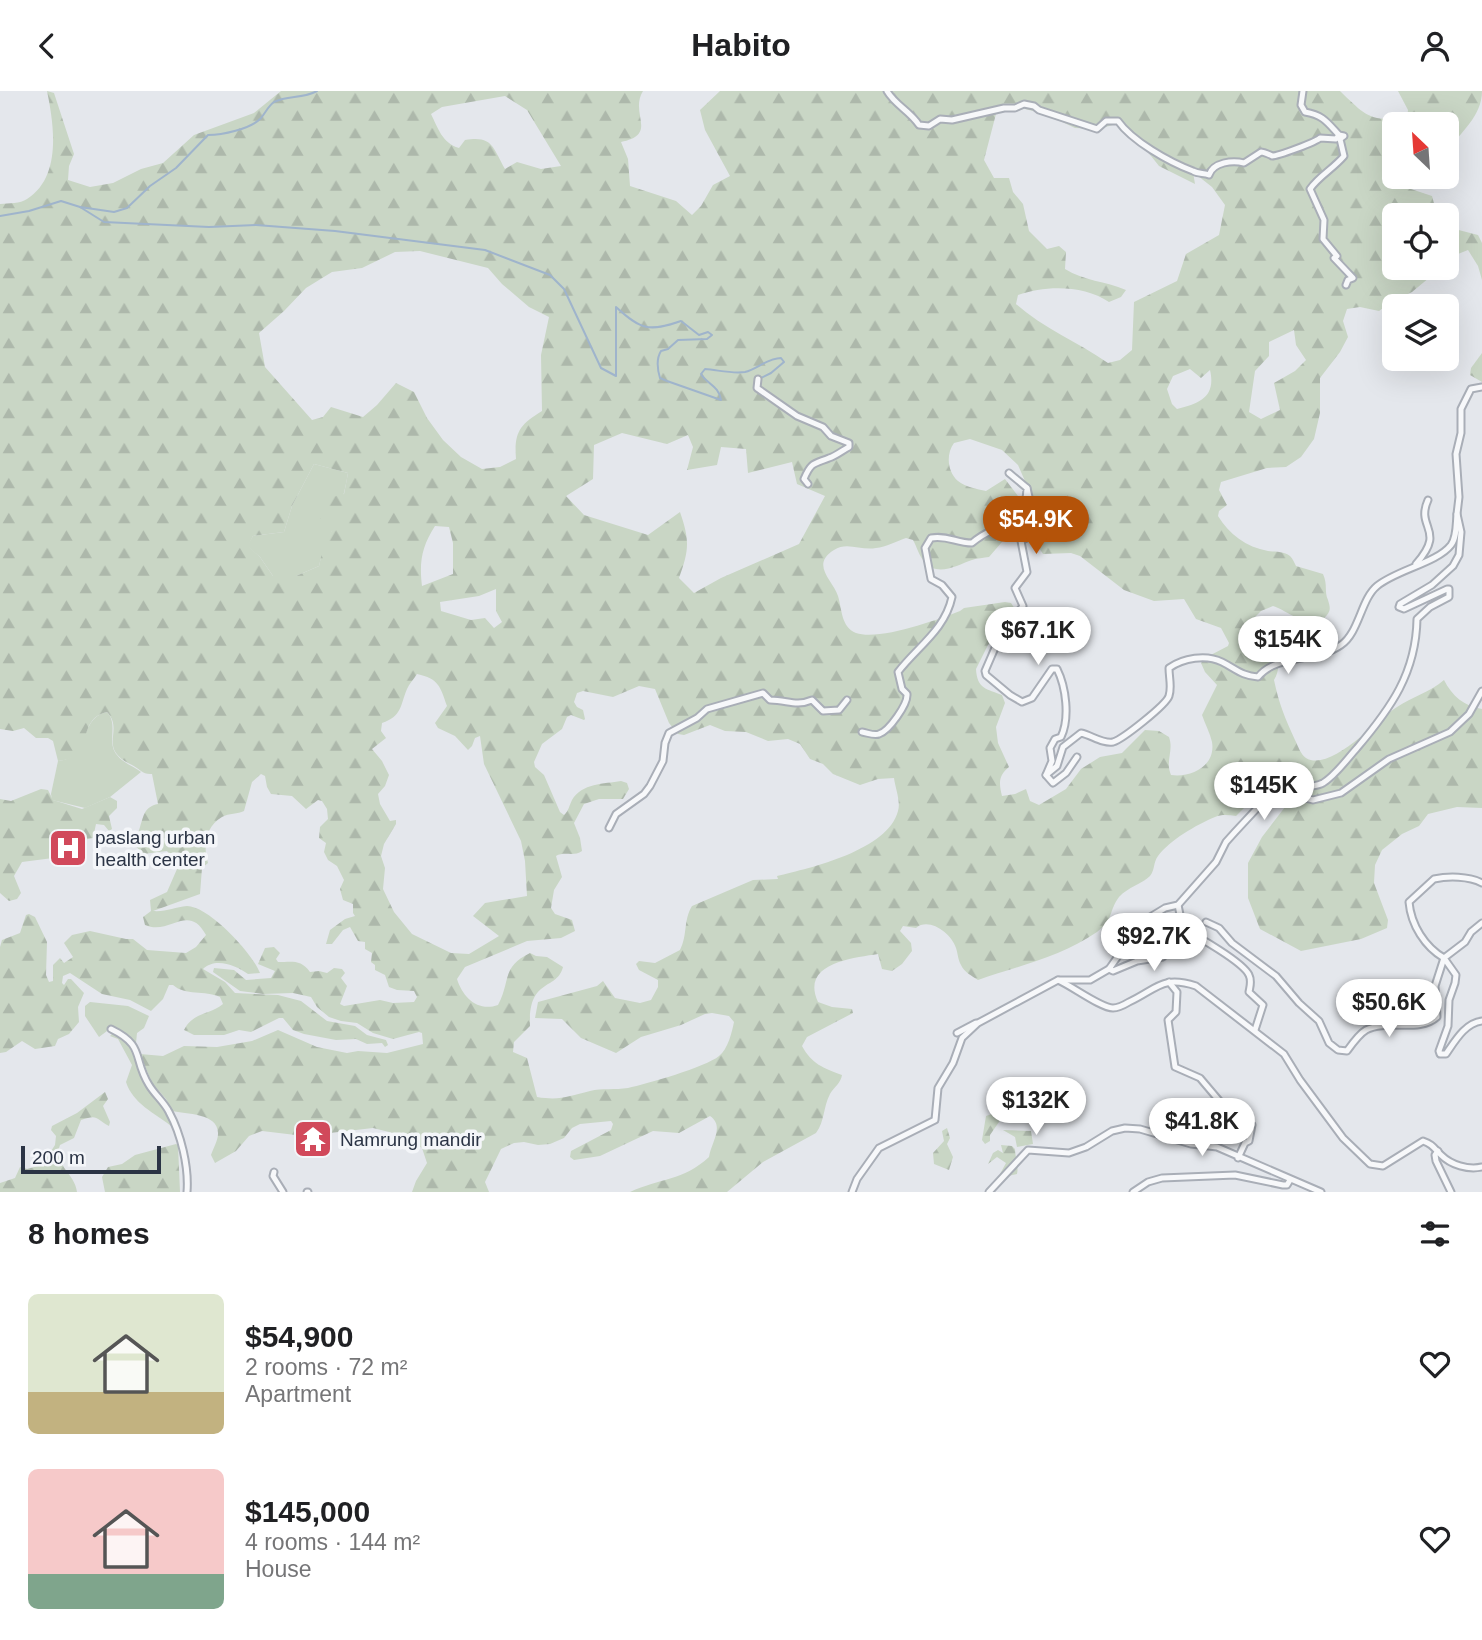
<!DOCTYPE html>
<meta charset="utf-8">
<style>
:root{--surface:#fff;--page:#f6f6f6;--text:#202124;--muted:#757577;--accent:#b45309}
body{margin:0;font-family:Helvetica,sans-serif;background:var(--page);color:var(--text);height:100vh;display:flex;flex-direction:column;font-size:26px;white-space:nowrap}
*{box-sizing:border-box;margin:0}
p{font-size:23px;color:var(--muted)}
.icon{flex:none;width:38px;height:38px;fill:none;stroke:currentColor;stroke-width:2;stroke-linecap:round;stroke-linejoin:round}
.map{position:relative;height:1101px;overflow:hidden}
.panel{display:flex;flex-direction:column;background:var(--surface);flex:1}
.panel>*{flex:none}
.needle{width:46px;rotate:335deg}
.buttons{position:absolute;left:1382px;top:21px;display:grid;gap:14px}
.buttons a{display:grid;place-items:center;width:77px;height:77px;border-radius:10px;background:var(--surface);box-shadow:0 7px 28px #0002;font-size:35px}
.scale{position:absolute;left:21px;bottom:18px;width:140px;box-sizing:border-box;padding-left:7px;border:4px solid #2b3445;border-top:0;font-size:19px;line-height:24px;white-space:nowrap;color:#2b3445;-webkit-text-stroke:5px #f4f6f9;paint-order:stroke}
.price{position:absolute;translate:-50% -60px;padding:0 16px;border-radius:24px;background:#fff;color:#222;font-size:23px;line-height:46px;filter:drop-shadow(0 2px 4px #0008)}
.price::after{content:'';position:absolute;left:50%;top:42px;width:21px;height:16px;margin-left:-10px;background:inherit;clip-path:polygon(0 0,100% 0,50% 100%)}
.price.on{background:var(--accent);color:#fff}
ul{padding:0;list-style:none}
li{display:flex;align-items:center;gap:21px;height:175px;padding:0 28px}
li span{display:grid;place-items:center;flex:none;width:196px;height:140px;border-radius:10px;color:#555}
li>.icon{margin-inline-start:auto}
span .icon{width:84px;height:84px;fill:#fffc;stroke-width:1}
li b{font-size:30px}
h2{display:flex;justify-content:space-between;align-items:center;height:84px;padding:0 28px;font-size:30px}
header{display:flex;justify-content:space-between;align-items:center;height:91px;padding:0 28px;background:var(--surface);font-size:32px;font-weight:800}
.map>svg:first-child{display:block}
.grass{fill:#c9d6c5}
.forest{fill:url(#forest-firs);fill-rule:evenodd}
.lines{fill:none;stroke-linecap:round;stroke-linejoin:round}
.stream{stroke:#9fb4cc;stroke-width:2}
.minor-casing{stroke:#a9aeb7;stroke-width:9}
.minor{stroke:#f7f8fa;stroke-width:5}
.labels{text-anchor:middle;stroke-width:7;stroke-linejoin:round;paint-order:stroke}
.poi-label{font-size:19px;fill:#2b3445;stroke:#f4f6f9;text-anchor:start}
</style>
<header><svg class="icon" aria-label="back" viewBox="0 0 24 24"><path d="M15 5l-7 7 7 7"/></svg>Habito<svg class="icon" aria-label="person" viewBox="0 0 24 24"><circle cx="12" cy="8" r="4"/><path d="M4 21q1-7 8-7t8 7"/></svg></header>
<div class="map">
<svg width="1482" height="1101" viewBox="0 0 1482 1101">
<defs>
<pattern id="forest-firs" width="22" height="20" patternUnits="userSpaceOnUse" patternTransform="scale(1.75)"><rect width="22" height="20" fill="#c9d6c5"/><path d="M5 1l3.5 6h-7zM16 11l3.5 6h-7z" fill="#adb8ab"/></pattern>
</defs>
<rect width="100%" height="100%" fill="#e4e7ec"/>
<g class="grass">
<path d="M314 373 348 382C345 400 340 419 333 437 328 450 322 461 319 475L296 485H273L260 466 247 455 253 445 284 441 292 415Z"/>
<path d="M107 621C119 634 106 651 117 664 123 672 133 675 141 681L110 706 85 717 52 709 51 703 58 670C91 667 78 627 107 621Z"/>
<polygon points="90,911 128,915 149,925 144,937 137,942 136,952 126,943 111,937 99,946 85,925 85,915"/>
<path d="M114 941 131 952 143 989 171 1028V1035C155 1022 133 1013 126 991L132 974 118 948 110 945Z"/>
</g>
<g class="forest">
<path d="M47 0 54 2 74 63 69 75 68 89 90 96 113 92 141 78 163 72 194 44 254 22 281 0H643C629 23 659 43 621 51L628 68 630 95 676 110 692 124 701 115 713 94 730 85 705 39 700 19 720 0H1340C1365 24 1370 32 1407 26L1408 19 1398 0H1482C1482 25 1461 41 1447 60V33H1395V86H1418L1412 90 1411 98 1432 105 1435 116 1430 124H1395V177H1441L1412 201 1393 210 1379 220 1360 216 1347 218 1343 230 1348 246 1340 261 1320 287V322L1314 348 1301 366 1286 376 1267 377 1221 391 1219 399 1227 414 1219 420 1218 425C1229 443 1246 456 1268 460 1275 461 1284 460 1290 465 1293 468 1294 471 1296 475L1323 483C1328 494 1324 500 1328 509 1330 516 1331 519 1327 524 1313 543 1289 520 1273 515L1261 520 1253 528C1256 534 1260 535 1264 541 1274 554 1284 574 1274 589 1279 613 1285 627 1295 649 1298 655 1301 664 1306 667 1330 682 1378 628 1397 616 1412 606 1430 601 1444 589 1452 605 1464 615 1482 618V717L1457 716 1428 723 1419 735 1402 743 1382 759 1375 774 1374 792 1388 829 1387 837 1361 848 1301 860 1260 838 1248 807V772L1262 746 1295 703V691L1289 683 1269 692 1236 725C1229 724 1222 723 1215 726 1196 734 1170 749 1158 765 1153 772 1155 779 1150 785 1142 793 1128 796 1119 806 1109 819 1114 828 1097 841 1061 866 1018 875 978 889 972 885 964 881 961 874 958 869 958 863 956 857 951 842 929 826 916 837L903 835 900 840 911 852 912 860 902 873 892 880 882 878 878 863C853 867 800 872 818 911L832 916 852 918 853 922 807 946 802 955C812 973 823 977 842 984 841 992 834 996 830 1003 823 1016 825 1030 816 1042L763 1071 727 1101H630C660 1087 683 1090 709 1066 711 1052 725 1035 710 1025L679 1042 653 1040 600 1065 574 1069 570 1066 571 1060 611 1039 613 1033 611 1030 580 1033 572 1037 564 1047 550 1053 538 1054 524 1051 514 1052 501 1058 485 1091 489 1101H412L416 1090 427 1072 422 1057 397 1043 373 1037 304 1045 262 1040 249 1045 236 1060 215 1072 211 1064C213 1058 218 1049 218 1043 219 1022 186 1023 172 1020L166 1008 152 992 140 963 163 965 184 955 217 956 252 950 278 939 317 956 347 962 358 960 387 962 423 953 422 942 419 941 393 948 373 942 357 932 341 930 329 926 317 916 311 906 293 902 263 903 240 900 213 881 214 877 234 879 246 889 271 887 275 880 258 873 265 857 274 856 280 862 276 868 278 871C292 871 301 868 310 881L319 880 327 882 334 877 342 878 345 882 341 887 347 895 340 913 344 915 380 909 393 912 414 911 417 906 414 900 397 899 389 896 385 884 375 879V874L371 871 372 862 365 858V851L358 850 350 836 343 839 332 853H326L330 839 345 828 355 825 353 822V813L343 809 340 798 344 789 337 775 328 769 324 761 326 752 319 747 320 736 328 728 327 718 322 710 318 709 306 718 292 705 271 703 267 696 265 685 261 683 252 691 244 720C238 723 229 722 222 726 205 736 203 755 208 772L202 777 200 803 153 820C166 821 175 816 187 815 209 815 253 863 260 882L248 883C236 874 215 866 203 878L225 891 235 902 278 904 301 910 327 930 355 935 367 944 386 949 388 954 385 956 382 952 367 953 356 948 336 949 304 943 293 939 283 927H279L251 941 239 939 224 944H194L184 939C193 921 210 924 223 913L220 906C205 899 185 905 173 894H169L163 908 151 920 130 909 102 903 70 882 63 885 62 892 64 894 68 888H71L84 902 78 916 79 931 69 943 58 948 55 955 35 958 22 950 6 961 0 962V856L2 849 20 842 26 824 29 823 35 826 47 851 46 884 49 891 53 890V874L60 867 64 872 73 866 64 852 72 844 90 840 126 848H133L147 859 186 862 196 856 206 844C188 811 170 845 145 834L143 826 151 820 150 809 167 801 177 778 175 771 167 760 143 763 135 754C135 746 138 743 140 736 144 724 144 716 158 713L152 683C143 684 140 678 132 674 96 657 125 640 107 621 75 628 96 667 58 670L53 650 48 647H36L24 637 13 640 0 638V113C9 112 20 113 27 108 62 86 54 34 47 0ZM505 5 527 19 561 75 541 78 517 71 505 78C493 57 493 44 465 49L459 57C442 52 438 37 431 23L442 16ZM1013 15 1045 23 1075 37 1098 38 1124 31 1159 75 1195 93 1193 81 1212 96 1225 114 1219 144 1186 163 1177 190 1134 211 1132 259 1120 269 1108 272C1078 251 1043 237 1016 213L1018 204C1046 194 1084 194 1109 211L1121 206 1126 199C1105 190 1084 190 1065 178L1066 161 1059 155 1047 158 1029 140 1023 113 1013 101 1009 87H994L984 69 996 23ZM420 160 488 177 502 193 529 216 549 226 541 264 542 320C519 334 514 342 516 368L500 376 482 378 461 366 443 349 427 327 414 301 396 292 377 314 363 326 331 316 323 326 312 329 265 276 259 242 284 220 306 197 332 181 362 177 395 161ZM1294 239 1296 254 1306 269 1295 280 1274 292 1280 319 1261 328 1249 321 1255 280 1269 265V251ZM1190 278 1201 287 1210 279C1216 305 1201 312 1177 318L1172 313 1167 298 1173 285ZM622 342 667 353 688 344 693 356 687 379 717 374 721 356 746 358 748 382 792 371 797 393 825 405 799 453 721 487 694 502 679 487C689 459 690 450 680 421L648 444 584 424 566 405 593 388 594 354ZM970 348 1002 359 1018 374 1038 420 1034 449 1043 463 1071 462 1080 465 1124 499 1154 510 1184 508 1196 528 1221 537 1229 552 1228 555 1205 567 1201 572 1205 581 1217 594 1202 624C1205 633 1210 642 1212 651 1216 675 1191 687 1171 684 1165 670 1174 660 1169 646L1159 640 1145 639 1122 662 1100 666 1081 678 1066 698 1039 714 1030 710 1026 698 1015 703 1002 705C999 692 998 685 1009 676L998 652 996 636 1005 612 1002 604C987 598 977 598 976 578L988 554 1015 527V518L1011 512 1005 511 964 517 960 520C937 529 879 550 856 542 841 536 842 518 838 505 833 489 810 474 834 459 847 450 861 460 876 457 886 456 897 450 906 447L913 449C917 456 919 465 924 470 937 487 957 474 972 469 977 467 984 467 989 466L1022 428 1018 405 1005 388 986 400C977 398 965 396 958 390 947 380 946 363 954 352ZM314 373 348 382 344 403 328 407 320 427 332 439 323 457 319 475 296 485H273L260 466 248 455 253 445 284 441 292 415ZM435 435 449 436 453 452V483L422 495C419 471 422 455 435 435ZM496 498V520L502 531 494 537 485 527 471 529 441 520 440 511 479 505ZM417 583C439 588 440 595 447 615L435 632 438 637 455 645 468 659 472 655 475 647 480 645 484 673 521 750 525 770 527 805 485 812 473 825 499 845 469 863 451 862 412 843 394 821 383 798 385 777 381 765 384 753 396 733V729L390 730 380 713 378 703 385 695 389 684 382 670 372 658 386 647 381 640 382 632C402 625 400 615 407 598 409 593 414 588 417 583ZM639 595 655 598 669 632 678 643 684 644 710 634 725 640 746 641 768 650 788 648 800 653 810 668 823 673 833 683 860 694 878 688 894 687C895 696 901 711 898 720 888 759 811 777 777 785L778 788 753 789 692 815C683 830 688 843 680 859L655 872 639 870 636 873 639 879 658 889V896L651 909 640 912 615 907 603 890 597 895 538 911 535 927 562 928 581 947 616 962 641 946 681 934 705 923 712 922 729 925 734 931C732 941 728 958 719 965 706 976 646 993 628 997 615 999 602 997 590 1000 569 1005 560 1010 537 1006L527 967 513 961 514 951 530 935C528 886 557 900 563 876L547 866 536 865 530 862C501 876 511 890 498 914 478 921 463 907 457 888L465 876 527 850 561 847 575 840 572 829 555 823 551 817 554 799 562 786 556 765C564 760 574 766 582 760L580 747 574 732 584 713 599 708H623L629 698 627 692 621 690C604 693 582 692 572 709 569 715 569 719 564 724L560 721 544 684 535 676 534 671 542 653 562 638 567 626 571 624 584 629 585 628 583 619 577 616 574 611 577 602 583 600 613 606Z"/>
<polygon points="1447,136 1478,144 1482,152 1482,189 1478,175 1468,159 1458,163 1447,172"/>
<polygon points="1482,262 1482,291 1470,284 1471,277"/>
<polygon points="41,698 48,699 53,709 82,718 110,706 117,710 117,717 109,725 112,738 109,740 104,734 96,733 93,747 79,750 77,760 73,760 66,752 58,751 53,757 56,764 53,767 22,771 14,785 21,802 17,808 9,810 0,802 0,708 11,710"/>
<path d="M105 1001 108 1008 103 1015 110 1031 109 1035C95 1028 99 1023 81 1029L74 1047 60 1054C52 1073 75 1082 77 1101H0V1092L15 1087 20 1076 27 1078 42 1074 55 1054 56 1045 51 1039 52 1035 77 1022Z"/>
<polygon points="1006,1009 1010,1015 990,1044 990,1050 985,1053 982,1049 986,1025 992,1023"/>
<polygon points="947,1037 950,1047 947,1053 953,1066 949,1079 934,1073 933,1062 944,1050 942,1040"/>
<polygon points="1003,1039 1031,1040 1033,1053 1017,1056 1015,1046"/>
<polygon points="176,1053 178,1054 180,1101 105,1101 102,1086 108,1076 122,1073 135,1064"/>
<path d="M1001 1054 1012 1055 1015 1058C1015 1067 1019 1073 1017 1083L1008 1085 1000 1083 1006 1072 997 1066 988 1073 993 1062 998 1059 1003 1062Z"/>
</g>
<g class="lines">
<g class="stream">
<path d="M80 116 104 131 209 136 256 134 335 140 485 159 550 184 564 198 601 277 616 285V216C641 239 649 241 681 230L699 244 708 241 712 244 707 248 678 249 668 258 661 260C656 268 657 277 660 287L667 290 721 309C719 295 707 293 701 283L705 278C718 279 732 283 745 281 757 278 768 267 781 267L784 271 771 282 759 288"/>
<path d="M0 125 29 120 61 110 80 116 114 121 127 117 150 95 176 77 208 44C222 44 250 38 260 28 265 23 268 15 274 11 288 4 302 8 317 0"/>
</g>
<defs>
<g id="minor">
<path d="M887 0C895 14 910 20 919 34L929 35 940 28 952 29 1004 17H1015L1024 13 1034 15 1039 19 1097 38 1106 30H1118C1132 50 1169 71 1193 80 1198 83 1204 82 1209 84 1213 71 1233 69 1244 72L1261 61C1263 61 1271 64 1272 65 1278 65 1316 51 1320 47L1336 48 1339 44"/>
<path d="M1303 0 1301 14 1305 21C1323 24 1327 31 1339 44L1344 45 1340 48 1344 65C1333 78 1319 85 1310 98L1324 129 1323 148 1337 165 1334 167 1353 187 1348 189 1346 194"/>
<path d="M758 288 757 297 797 325 823 336 831 345 849 352V356C843 359 836 365 829 367 814 373 811 371 804 388L808 393"/>
<path d="M1027 397 1036 437 1033 443 1021 450 1027 481 1015 497 1023 515 1001 543 985 580 986 584 1010 604 1022 611 1032 607 1052 578H1057C1066 596 1070 627 1061 646L1055 648 1050 657 1052 670 1046 684 1057 675 1063 656 1081 642C1091 644 1103 653 1113 651 1123 648 1166 614 1169 605 1172 596 1169 587 1169 577 1183 567 1206 563 1222 571 1236 578 1242 585 1258 586 1276 563 1317 571 1341 554 1359 542 1361 508 1377 495 1396 479 1437 472 1451 454 1457 446 1456 433 1457 423"/>
<path d="M1416 473C1447 438 1415 438 1428 409"/>
<path d="M862 641C868 642 874 645 879 643 889 640 908 613 907 603L902 598 898 581C917 556 945 539 952 506L942 494 931 488 925 457 931 447C948 444 956 452 972 452 995 431 1026 436 1027 397L1009 382"/>
<polyline points="1046,684 1053,692 1066,682 1077,666"/>
<path d="M1286 697C1296 696 1314 697 1323 692 1336 684 1347 668 1357 657 1391 617 1416 582 1417 528L1430 516 1449 506V498H1447L1404 518 1399 516 1400 513 1432 494 1453 475 1459 464 1461 441 1457 423 1459 406 1456 363 1461 342V318L1471 298 1482 296"/>
<path d="M609 737 616 723 644 703 650 695 663 670 665 652 669 642 697 627 707 618 763 602 770 609C788 609 795 616 812 609L823 620 839 619 847 609"/>
<path d="M1178 814 1183 838C1197 845 1243 871 1249 884 1252 890 1250 895 1249 901L1263 914 1255 939"/>
<path d="M1206 831 1219 837 1232 852 1276 885 1299 912 1319 930 1329 952 1338 959 1347 960C1352 953 1359 943 1366 939 1387 928 1420 942 1437 926L1435 895 1444 867C1425 856 1411 834 1409 811L1434 788C1448 785 1469 785 1482 792"/>
<path d="M1482 832 1471 841 1465 851 1444 867 1456 884 1455 892 1449 909 1448 935 1439 960 1440 963H1446C1455 950 1465 932 1482 930"/>
<polyline points="1109,878 1113,880 1137,870 1163,866 1169,842 1183,838"/>
<path d="M1058 889C1072 895 1101 917 1113 917 1119 917 1124 914 1129 911 1157 898 1162 884 1196 895L1284 963 1300 989 1343 1047 1370 1073 1383 1075 1423 1050C1432 1053 1434 1057 1441 1064 1451 1074 1468 1079 1482 1076"/>
<polyline points="1169,891 1177,901 1176,921 1168,929 1175,976 1200,987 1222,1013 1252,1034 1249,1050 1245,1052 1238,1067"/>
<path d="M111 938C146 955 132 967 149 994 155 1004 164 1011 169 1021 181 1043 189 1076 187 1101"/>
<polyline points="957,942 976,932"/>
<polyline points="1438,1060 1435,1064 1436,1070 1451,1101"/>
<polyline points="274,1081 273,1085 283,1101"/>
<polyline points="307,1101 308,1101"/>
<polyline points="852,1101 857,1088 879,1057 935,1029 938,997 953,972 962,947 978,932 1058,889 1090,889 1109,878 1142,831 1165,817 1178,814 1216,771 1226,751 1235,741 1261,713 1283,697 1297,705 1313,709 1341,702 1389,668 1450,641 1469,623 1482,600"/>
<polyline points="989,1101 1028,1059 1069,1062 1086,1056 1112,1040 1125,1037 1140,1038 1191,1053 1217,1056 1321,1101"/>
<polyline points="1133,1101 1148,1091 1162,1087 1235,1084 1283,1094 1287,1094 1290,1089"/>
</g>
</defs>
<use href="#minor" class="minor-casing"/>
<use href="#minor" class="minor"/>
</g>
<defs>
<symbol id="hospital-square" viewBox="-11 -11 22 22"><rect x="-9" y="-9" width="18" height="18" rx="4" fill="#d1495b" stroke="#f4f6f9"/><path d="M-5-5h3v3.5h4V-5h3V5h-3V1.5h-4V5h-3Z" fill="#fff"/></symbol>
<symbol id="temple-square" viewBox="-11 -11 22 22"><rect x="-9" y="-9" width="18" height="18" rx="4" fill="#d1495b" stroke="#f4f6f9"/><path d="M0-6L5-2H3V0L6.5 2.5H4V6H1.5V3h-3V6H-4V2.5H-6.5L-3 0V-2H-5Z" fill="#fff"/></symbol>
</defs>
<g fill-rule="evenodd">
<use href="#hospital-square" x="46" y="735" width="44" height="44"/>
<use href="#temple-square" x="291" y="1026" width="44" height="44"/>
</g>
<g class="labels">
<g class="poi-label">
<text x="95" y="753">paslang urban<tspan x="95" dy="22">health center</tspan></text>
<text x="340" y="1055">Namrung mandir</text>
</g>
</g>
</svg>
<div class="buttons">
<a><svg class="needle" viewBox="-14 -14 28 28"><path d="M0-13l5 13h-10z" fill="#e53935"/><path d="M0 13l5-13h-10z" fill="#757577"/></svg></a>
<a><svg class="icon" aria-label="locate" viewBox="0 0 24 24"><circle cx="12" cy="12" r="6"/><path d="M12 2v4M12 18v4M2 12h4M18 12h4"/></svg></a>
<a><svg class="icon" aria-label="layers" viewBox="0 0 24 24"><path d="M12 4l9 5-9 5-9-5zM3 14l9 5 9-5"/></svg></a>
</div>
<div class="scale">200 m</div>
<b class="price on" style="left:1036px;top:465px">$54.9K</b>
<b class="price" style="left:1038px;top:576px">$67.1K</b>
<b class="price" style="left:1288px;top:585px">$154K</b>
<b class="price" style="left:1264px;top:731px">$145K</b>
<b class="price" style="left:1154px;top:882px">$92.7K</b>
<b class="price" style="left:1389px;top:948px">$50.6K</b>
<b class="price" style="left:1036px;top:1046px">$132K</b>
<b class="price" style="left:1202px;top:1067px">$41.8K</b>
</div>
<section class="panel">
<h2>8 homes<svg class="icon" aria-label="filters" viewBox="0 0 24 24"><path d="M4 7h16M4 17h16"/><circle cx="9" cy="7" r="2"/><circle cx="15" cy="17" r="2"/></svg></h2>
<ul>
<li><span style="background:linear-gradient(#dfe7d0 70%,#c2b280 0)"><svg class="icon" aria-label="home" viewBox="0 0 24 24"><path d="M3 11l9-7 9 7M6 9v11h12V9"/></svg></span><div><b>$54,900</b><p>2 rooms · 72 m²</p><p>Apartment</p></div><svg class="icon" aria-label="heart" viewBox="0 0 24 24"><path d="M12 20l-8-8c-3-5 5-10 8-4 3-6 11-1 8 4z"/></svg></li>
<li><span style="background:linear-gradient(#f6c9c9 75%,#7fa58c 0)"><svg class="icon" aria-label="home" viewBox="0 0 24 24"><path d="M3 11l9-7 9 7M6 9v11h12V9"/></svg></span><div><b>$145,000</b><p>4 rooms · 144 m²</p><p>House</p></div><svg class="icon" aria-label="heart" viewBox="0 0 24 24"><path d="M12 20l-8-8c-3-5 5-10 8-4 3-6 11-1 8 4z"/></svg></li>
</ul>
</section>
